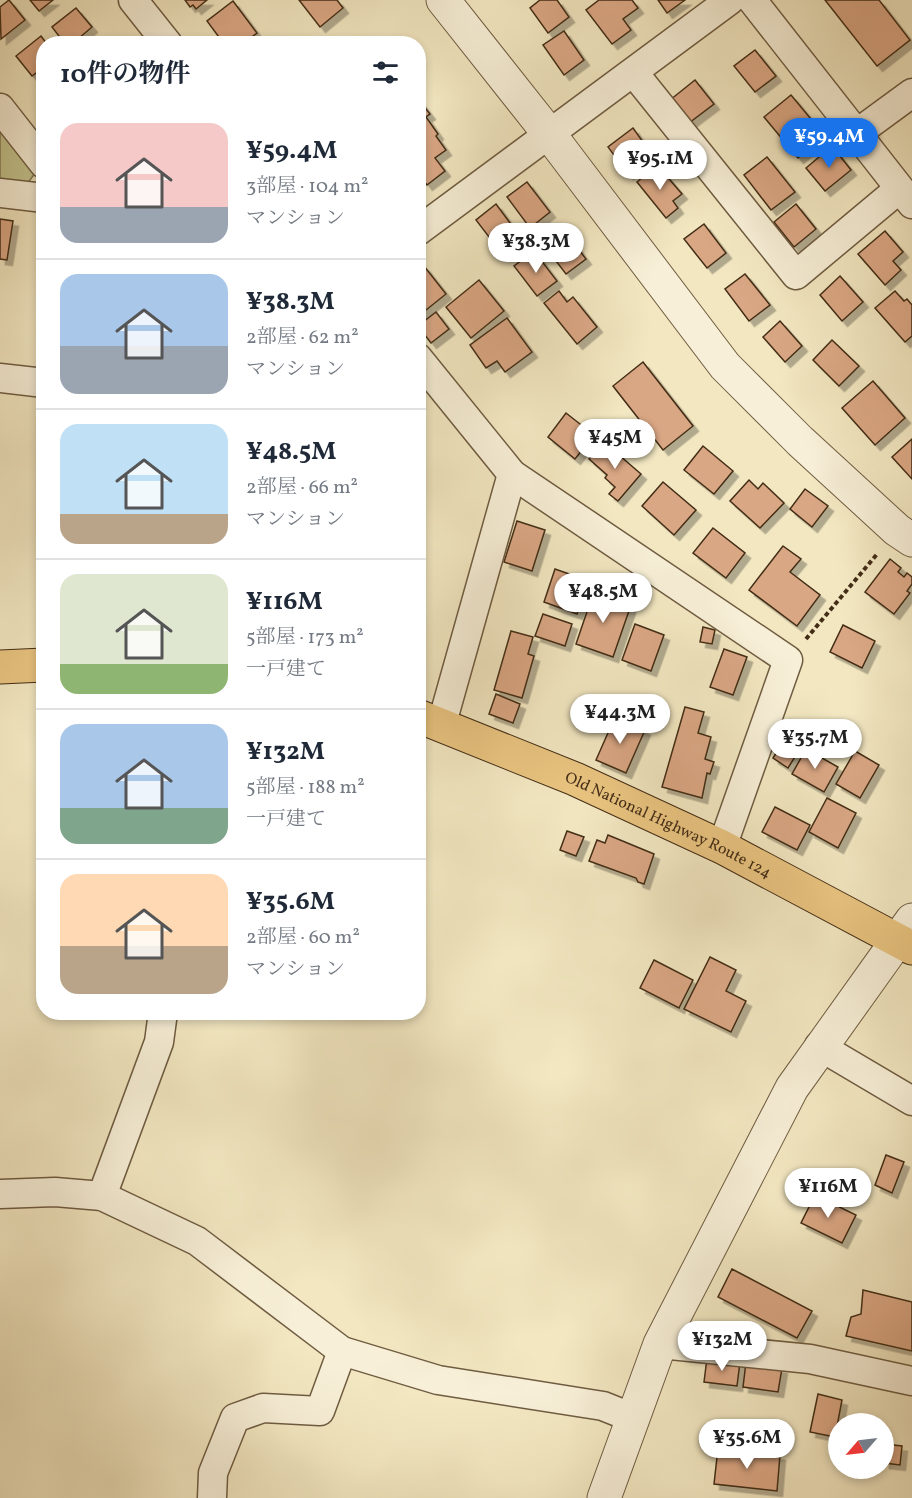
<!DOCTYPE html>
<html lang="ja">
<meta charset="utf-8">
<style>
:root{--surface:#fff;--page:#f6f6f7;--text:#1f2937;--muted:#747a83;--line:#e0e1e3;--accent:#1a73e8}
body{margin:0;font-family:Vollkorn,"Noto Serif JP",serif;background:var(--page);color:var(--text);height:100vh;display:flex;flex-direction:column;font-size:22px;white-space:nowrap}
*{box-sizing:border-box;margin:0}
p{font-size:20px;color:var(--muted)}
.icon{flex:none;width:33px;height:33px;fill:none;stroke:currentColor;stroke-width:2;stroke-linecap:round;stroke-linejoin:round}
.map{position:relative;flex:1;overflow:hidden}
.details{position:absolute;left:36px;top:36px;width:390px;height:984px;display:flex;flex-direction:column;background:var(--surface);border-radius:24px;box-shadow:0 3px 9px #0003}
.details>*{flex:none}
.needle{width:39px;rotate:242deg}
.tools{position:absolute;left:828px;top:1413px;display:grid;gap:12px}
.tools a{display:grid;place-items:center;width:66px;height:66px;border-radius:50%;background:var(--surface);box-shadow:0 3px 9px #0003;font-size:30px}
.price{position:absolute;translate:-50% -51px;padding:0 14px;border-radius:21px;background:#fff;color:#222;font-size:20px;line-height:39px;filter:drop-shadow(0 2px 3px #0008)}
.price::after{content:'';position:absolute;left:50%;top:36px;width:18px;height:14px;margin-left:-9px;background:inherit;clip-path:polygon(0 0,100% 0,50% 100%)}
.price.current{background:var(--accent);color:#fff}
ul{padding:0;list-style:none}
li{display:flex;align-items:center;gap:18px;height:150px;padding:0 24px}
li+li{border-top:2px solid var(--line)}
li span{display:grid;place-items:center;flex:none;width:168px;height:120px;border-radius:18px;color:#555}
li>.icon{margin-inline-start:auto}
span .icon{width:72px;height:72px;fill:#fffc;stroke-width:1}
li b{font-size:26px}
h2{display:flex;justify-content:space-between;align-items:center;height:72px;padding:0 24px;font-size:26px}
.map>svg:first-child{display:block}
.green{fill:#c3c38d;stroke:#837852;stroke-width:1.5}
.building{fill:#daa784;stroke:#432d16;stroke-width:1.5;filter:url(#shadow)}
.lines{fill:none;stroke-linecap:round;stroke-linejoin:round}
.minor-casing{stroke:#6f5c41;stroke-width:31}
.tertiary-casing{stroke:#6f5c41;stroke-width:35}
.trunk-casing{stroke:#432d16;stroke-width:35}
.path{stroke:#432d16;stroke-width:4;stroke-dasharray:4.5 3;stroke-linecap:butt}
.minor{stroke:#f7efd7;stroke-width:28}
.tertiary{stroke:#f7efd7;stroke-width:33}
.trunk{stroke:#e9c480;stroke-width:33}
.labels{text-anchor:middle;stroke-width:5;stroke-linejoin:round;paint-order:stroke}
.street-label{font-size:16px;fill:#432d16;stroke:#f7efd7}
</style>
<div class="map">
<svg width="912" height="1498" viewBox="0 0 912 1498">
<defs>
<filter id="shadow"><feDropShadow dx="5.5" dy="5.5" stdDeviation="0" flood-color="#0004"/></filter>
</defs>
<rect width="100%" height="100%" fill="#f2e7c1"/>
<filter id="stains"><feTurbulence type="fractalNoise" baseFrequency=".00333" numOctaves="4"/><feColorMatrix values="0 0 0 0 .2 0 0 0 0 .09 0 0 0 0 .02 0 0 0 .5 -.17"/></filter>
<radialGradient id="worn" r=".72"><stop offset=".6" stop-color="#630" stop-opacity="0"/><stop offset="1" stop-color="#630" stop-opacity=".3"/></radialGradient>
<polygon class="green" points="0,126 36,172 27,184 0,181"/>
<g class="building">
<polygon points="9,0 25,20 1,39 0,7"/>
<polygon points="30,0 53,0 39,11"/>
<polygon points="185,0 207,0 196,9 193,5 190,7"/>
<polygon points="299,0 337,0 343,8 320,27"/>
<polygon points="540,0 557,0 569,17 548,33 530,8"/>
<polygon points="599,0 632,0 638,8 623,19 631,30 612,44 586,10"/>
<polygon points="658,0 685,0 667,13"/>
<polygon points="825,0 879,0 910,40 877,66"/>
<polygon points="233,1 257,33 243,44 224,44 207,21"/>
<polygon points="76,8 92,27 72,44 65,44 52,27"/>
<polygon points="564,31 584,60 564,75 543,45"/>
<polygon points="41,36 47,44 44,44 44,67 32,76 16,56"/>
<polygon points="755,50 776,76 755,92 734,66"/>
<polygon points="695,80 714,104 689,123 670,100"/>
<polygon points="791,95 825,136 798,158 764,117"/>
<polygon points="419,100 430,114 426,117 438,134 436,136 446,150 435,158 445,171 427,185 418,173"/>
<polygon points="633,128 653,156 628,174 608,147"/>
<polygon points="832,146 851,170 825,191 806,168"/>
<polygon points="767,157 795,192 771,210 744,175"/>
<polygon points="657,165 682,194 673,201 678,208 666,218 637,182"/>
<polygon points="527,182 550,212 530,228 507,197"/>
<polygon points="496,204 519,235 499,250 476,220"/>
<polygon points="796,204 816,229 794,247 774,222"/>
<polygon points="0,219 13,221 7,260 0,259"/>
<polygon points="704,224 726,253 707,268 684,239"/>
<polygon points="563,229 586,259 566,274 543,244"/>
<polygon points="885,231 903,252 893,261 901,270 885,285 858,254"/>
<polygon points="534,251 557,281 537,296 514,266"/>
<polygon points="424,266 446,294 421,314 418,310 418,270"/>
<polygon points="745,274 770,305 749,321 725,289"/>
<polygon points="840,276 863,302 842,321 820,295"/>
<polygon points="479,280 504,311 471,338 446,307"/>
<polygon points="559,291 567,302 573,297 597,327 577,344 544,303"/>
<polygon points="895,291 904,301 907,299 912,305 912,336 905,342 875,308"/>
<polygon points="436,312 449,329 431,343 418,326"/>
<polygon points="507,318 532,352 505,372 497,361 486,368 470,345"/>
<polygon points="780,321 802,346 785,362 763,337"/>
<polygon points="832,340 859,366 839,386 813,360"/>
<polygon points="643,362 693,426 663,450 613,386"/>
<polygon points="873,381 905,418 875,445 842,408"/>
<polygon points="566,413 594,435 575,459 548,437"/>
<polygon points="912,439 912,479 892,457"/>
<polygon points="604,442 641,474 618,501 609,494 615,487 605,478 607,475 589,459"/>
<polygon points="703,446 733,471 714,494 684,470"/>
<polygon points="749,480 758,489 763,483 784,503 760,528 730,501"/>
<polygon points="663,482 696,510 674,535 642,506"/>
<polygon points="805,489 828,506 812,527 790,509"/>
<polygon points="517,521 545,530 532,571 504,562"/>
<polygon points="713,528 745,553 726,578 693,553"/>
<polygon points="783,546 801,559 790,572 820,595 797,626 749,590"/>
<polygon points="890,559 901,568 898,572 904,577 907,573 912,577 912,584 907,591 910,593 894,614 865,592"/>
<polygon points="555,569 589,581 577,614 544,602"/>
<polygon points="594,591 631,605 613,657 576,644"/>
<polygon points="543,614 572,624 565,646 535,636"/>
<polygon points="635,624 664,635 651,671 622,660"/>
<polygon points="843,625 875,641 862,668 830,652"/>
<polygon points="703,627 715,630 712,644 700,642"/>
<polygon points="511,631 533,637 528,654 534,656 522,698 494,690"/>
<polygon points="724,649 747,657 733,695 710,687"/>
<polygon points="496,694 520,704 513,723 489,714"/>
<polygon points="685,707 704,712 698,733 711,737 705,759 714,762 710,774 707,773 702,798 662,787"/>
<polygon points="615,717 645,730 626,773 596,760"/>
<polygon points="783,742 798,752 788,768 773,758"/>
<polygon points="806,749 838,767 824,792 792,774"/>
<polygon points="855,751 879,765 860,798 836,784"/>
<polygon points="827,798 856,813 838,848 809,832"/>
<polygon points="775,807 810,825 797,850 762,832"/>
<polygon points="567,831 584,837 576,856 560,850"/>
<polygon points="608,835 654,854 644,884 638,882 636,878 589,861 597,840 605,843"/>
<polygon points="710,957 736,970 726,991 746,1001 731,1032 684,1009"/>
<polygon points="654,960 693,980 679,1008 640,988"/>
<polygon points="886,1155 904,1162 892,1193 875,1185"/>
<polygon points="815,1195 856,1215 842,1243 801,1223"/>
<polygon points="732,1269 812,1311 797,1338 718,1297"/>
<polygon points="863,1290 912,1302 912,1351 846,1336 851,1317 861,1314"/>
<polygon points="707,1358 740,1362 737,1386 704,1382"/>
<polygon points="746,1362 782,1368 778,1392 743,1387"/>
<polygon points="818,1394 842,1400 835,1437 810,1432"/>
<polygon points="884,1432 884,1444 902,1446 900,1465 884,1463"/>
<polygon points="718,1448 780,1455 777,1491 714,1484"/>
</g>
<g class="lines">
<defs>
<g id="minor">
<polyline points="133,0 168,44"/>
<polyline points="752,0 912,204"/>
<polyline points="634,73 796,275 899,189"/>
<polyline points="0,108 44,164"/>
<polyline points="856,134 912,93"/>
<polyline points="0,193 44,198"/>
<polyline points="418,231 730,0"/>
<polyline points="418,358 512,474 788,660 722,847"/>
<polyline points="0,378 44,383"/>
<polyline points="442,723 512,474"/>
<polyline points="819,1046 912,1101"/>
<polyline points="0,1194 55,1192 102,1196 197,1241 342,1351 438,1380 603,1406 633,1418"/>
<polyline points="102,1196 159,1042 163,1012"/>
<polyline points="660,1344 810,1359 912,1381"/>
<polyline points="212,1498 213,1473 235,1418 263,1408 320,1411 342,1351"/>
</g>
<g id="tertiary">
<polyline points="443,0 550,135 725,366 800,441 897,530 912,540"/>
<polyline points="604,1498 660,1344 792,1088 912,920"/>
</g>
<g id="trunk">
<polyline points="0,667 44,665"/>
<path id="s1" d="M418 716 575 779 722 847 912 948"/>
</g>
</defs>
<use href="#minor" class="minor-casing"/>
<use href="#tertiary" class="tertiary-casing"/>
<use href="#trunk" class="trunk-casing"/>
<polyline class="path" points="806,639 878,553"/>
<use href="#minor" class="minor"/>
<use href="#tertiary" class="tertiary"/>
<use href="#trunk" class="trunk"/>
</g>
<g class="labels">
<g class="street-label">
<text dy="6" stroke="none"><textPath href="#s1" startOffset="273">Old National Highway Route 124</textPath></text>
</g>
</g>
<rect width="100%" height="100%" filter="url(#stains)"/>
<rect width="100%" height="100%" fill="url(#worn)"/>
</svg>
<div class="tools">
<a><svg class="needle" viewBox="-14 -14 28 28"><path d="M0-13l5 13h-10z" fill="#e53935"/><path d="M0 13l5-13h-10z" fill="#747a83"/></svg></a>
</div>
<b class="price current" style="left:829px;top:169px">¥59.4M</b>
<b class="price" style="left:660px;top:191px">¥95.1M</b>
<b class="price" style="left:536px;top:274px">¥38.3M</b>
<b class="price" style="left:615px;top:470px">¥45M</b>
<b class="price" style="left:603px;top:624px">¥48.5M</b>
<b class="price" style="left:620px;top:745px">¥44.3M</b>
<b class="price" style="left:815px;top:770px">¥35.7M</b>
<b class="price" style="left:828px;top:1219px">¥116M</b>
<b class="price" style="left:722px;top:1372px">¥132M</b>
<b class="price" style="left:747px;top:1470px">¥35.6M</b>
<section class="details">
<h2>10件の物件<svg class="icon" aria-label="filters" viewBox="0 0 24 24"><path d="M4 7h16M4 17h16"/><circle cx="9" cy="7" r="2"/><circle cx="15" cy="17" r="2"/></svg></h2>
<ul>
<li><span style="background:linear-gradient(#f6c9c9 70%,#9aa5b1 0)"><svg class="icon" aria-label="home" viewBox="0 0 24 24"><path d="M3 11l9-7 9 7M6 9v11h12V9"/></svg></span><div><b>¥59.4M</b><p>3部屋 · 104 m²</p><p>マンション</p></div></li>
<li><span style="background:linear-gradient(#a9c7e8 60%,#9aa5b1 0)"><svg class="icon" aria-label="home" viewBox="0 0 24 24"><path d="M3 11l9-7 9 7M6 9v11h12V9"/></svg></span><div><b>¥38.3M</b><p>2部屋 · 62 m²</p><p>マンション</p></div></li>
<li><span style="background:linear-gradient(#bfe0f5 75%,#b9a48a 0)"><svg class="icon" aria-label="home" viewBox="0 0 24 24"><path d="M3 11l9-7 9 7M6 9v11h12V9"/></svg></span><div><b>¥48.5M</b><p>2部屋 · 66 m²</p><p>マンション</p></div></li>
<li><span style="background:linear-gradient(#dfe7d0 75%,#8fb573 0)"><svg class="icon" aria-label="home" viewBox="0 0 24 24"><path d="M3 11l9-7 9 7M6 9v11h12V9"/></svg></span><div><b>¥116M</b><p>5部屋 · 173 m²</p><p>一戸建て</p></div></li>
<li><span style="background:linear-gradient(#a9c7e8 70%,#7fa58c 0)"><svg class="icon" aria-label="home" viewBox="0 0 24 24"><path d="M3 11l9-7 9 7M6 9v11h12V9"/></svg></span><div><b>¥132M</b><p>5部屋 · 188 m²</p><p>一戸建て</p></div></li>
<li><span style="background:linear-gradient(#ffd9b3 60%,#b9a48a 0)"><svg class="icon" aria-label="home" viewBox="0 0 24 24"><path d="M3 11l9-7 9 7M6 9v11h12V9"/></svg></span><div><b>¥35.6M</b><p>2部屋 · 60 m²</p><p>マンション</p></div></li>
</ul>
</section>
</div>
